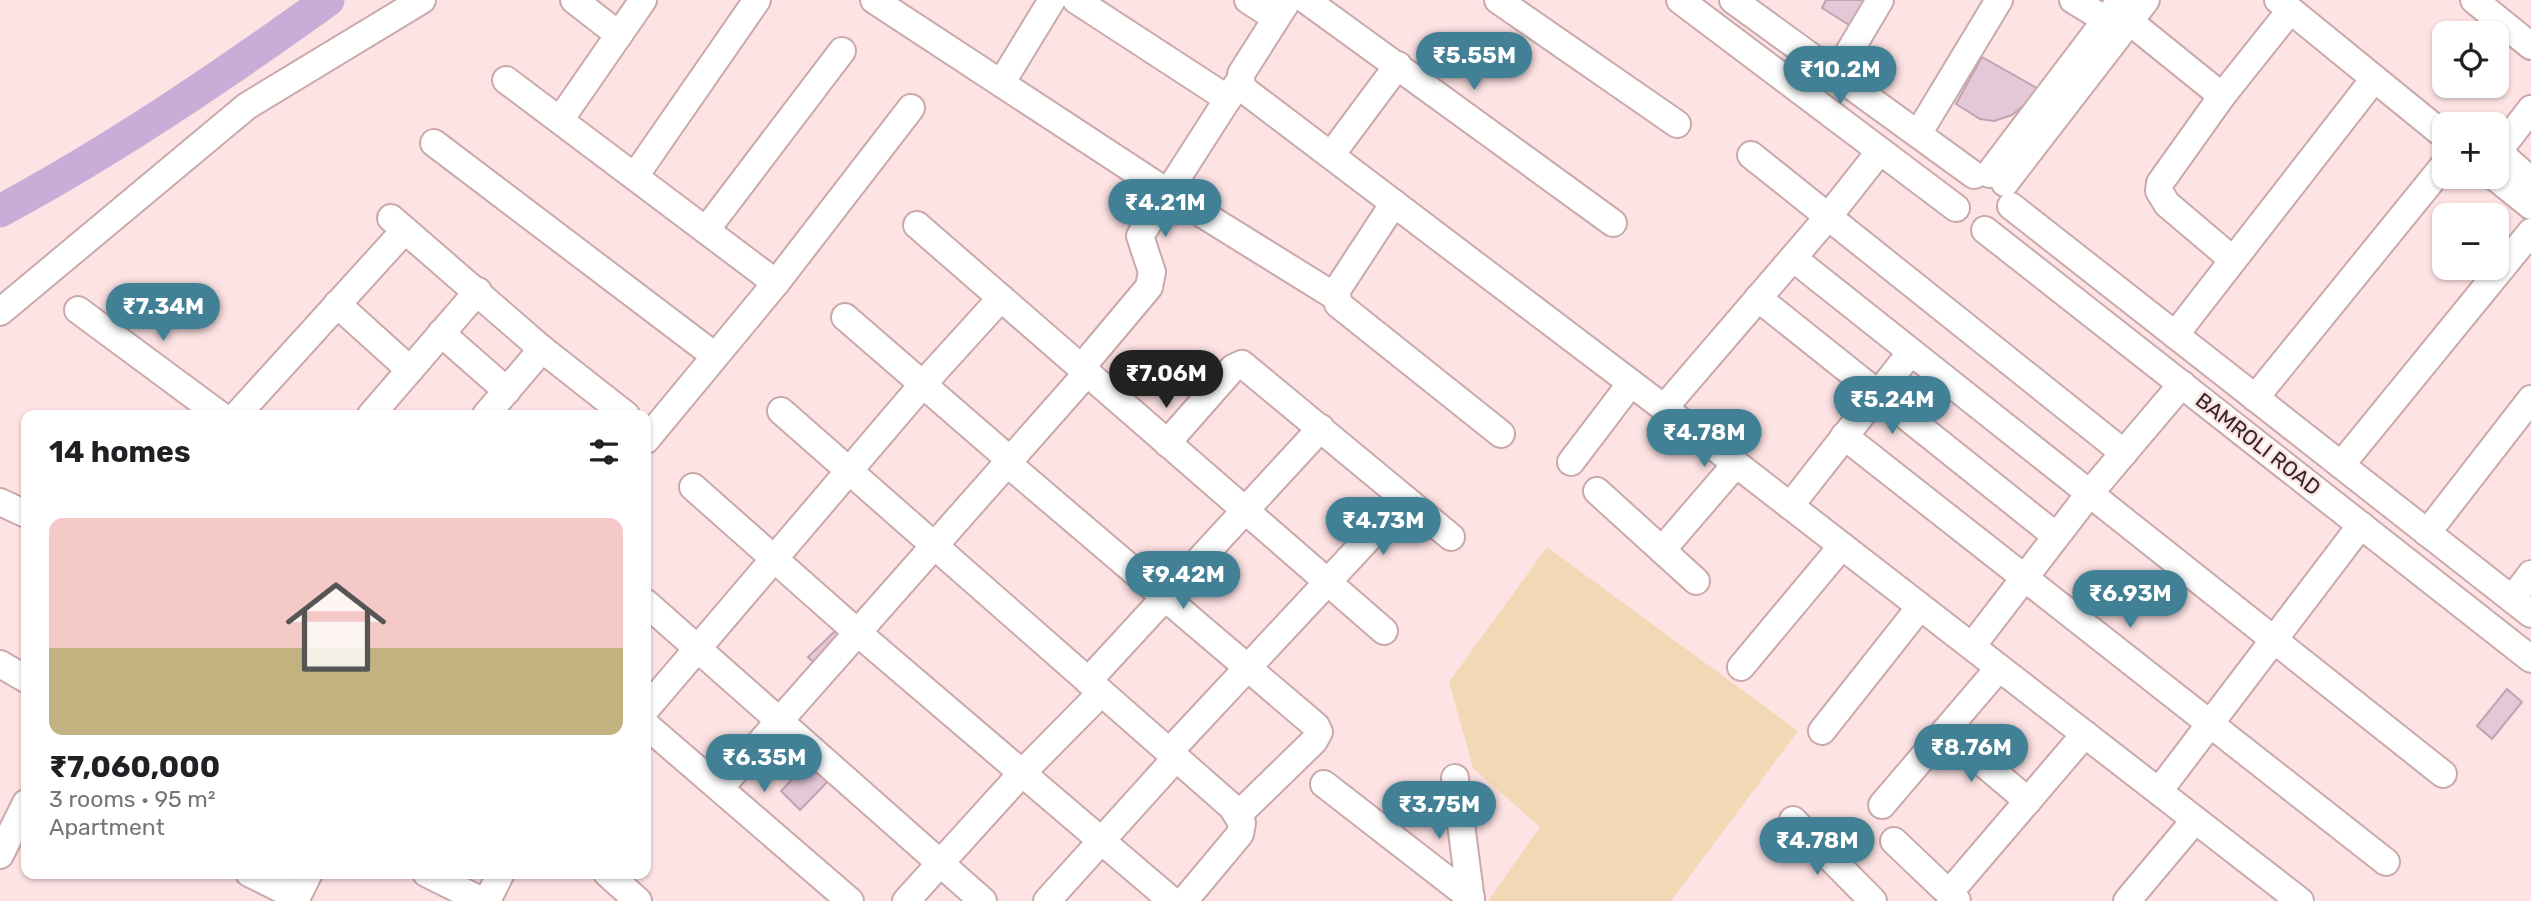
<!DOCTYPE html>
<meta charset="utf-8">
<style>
:root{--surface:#fff;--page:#f2f2f2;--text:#202124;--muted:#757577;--accent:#428096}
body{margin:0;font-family:Rubik,sans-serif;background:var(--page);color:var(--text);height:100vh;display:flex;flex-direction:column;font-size:26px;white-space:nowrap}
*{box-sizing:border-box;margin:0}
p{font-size:23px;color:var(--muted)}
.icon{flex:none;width:38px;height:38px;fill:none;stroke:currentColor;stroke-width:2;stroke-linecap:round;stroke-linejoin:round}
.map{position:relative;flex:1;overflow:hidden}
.sheet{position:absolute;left:21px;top:410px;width:630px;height:469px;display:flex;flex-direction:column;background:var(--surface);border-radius:14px;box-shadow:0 2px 5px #0004}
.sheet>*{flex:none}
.buttons{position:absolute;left:2432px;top:21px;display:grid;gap:14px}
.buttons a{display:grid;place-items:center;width:77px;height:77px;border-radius:14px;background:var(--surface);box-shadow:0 2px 5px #0004;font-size:35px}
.price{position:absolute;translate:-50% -60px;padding:0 16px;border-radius:24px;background:var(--accent);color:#fff;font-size:23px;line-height:46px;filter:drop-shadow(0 2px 4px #0008)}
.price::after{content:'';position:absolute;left:50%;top:42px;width:21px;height:16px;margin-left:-10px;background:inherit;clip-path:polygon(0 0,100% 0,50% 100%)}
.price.active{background:#222;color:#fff}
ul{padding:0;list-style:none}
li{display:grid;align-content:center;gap:14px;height:371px;padding:0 28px}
li span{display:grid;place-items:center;height:217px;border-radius:14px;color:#555}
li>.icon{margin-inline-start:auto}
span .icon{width:126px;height:126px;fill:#fffc;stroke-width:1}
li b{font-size:30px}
h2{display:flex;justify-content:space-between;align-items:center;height:84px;padding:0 28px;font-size:30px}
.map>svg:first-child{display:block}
.green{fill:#f3d8b5}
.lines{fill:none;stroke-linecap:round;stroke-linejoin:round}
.river{stroke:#c9add9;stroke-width:33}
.building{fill:#e5c8d8;stroke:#c0a4b3;stroke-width:2}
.minor-casing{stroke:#caa9ab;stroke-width:30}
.minor{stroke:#fff;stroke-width:26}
.labels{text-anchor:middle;stroke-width:5;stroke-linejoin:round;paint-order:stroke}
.street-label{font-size:21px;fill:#332627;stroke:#fee3e4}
</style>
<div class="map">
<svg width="2531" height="901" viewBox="0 0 2531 901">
<rect width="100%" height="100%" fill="#fee3e4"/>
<polygon class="green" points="1547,547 1798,731 1671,901 1488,901 1540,827 1473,768 1449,682"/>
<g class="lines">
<path class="river" d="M0 211C115 149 222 76 328 0"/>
</g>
<g class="building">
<polygon points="1826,0 1866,0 1851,26 1822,8"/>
<polygon points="1982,57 2042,91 2012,115 1994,121 1980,119 1956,104"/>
<polygon points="838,628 848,637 818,667 808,657"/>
<polygon points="2507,689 2522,702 2492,739 2477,726"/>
<polygon points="816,754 836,773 800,810 781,791"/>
</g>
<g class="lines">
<defs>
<g id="minor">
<polyline points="574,0 619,35"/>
<polyline points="874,0 1167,192 1336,297"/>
<polyline points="1076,0 1228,99"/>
<polyline points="1248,0 1276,18"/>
<polyline points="1288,0 1241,74 1241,85 1247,92 1664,408 2300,901"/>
<polyline points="1306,0 1613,223"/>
<polyline points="1498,0 1677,124"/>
<polyline points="1680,0 1956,208"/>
<polyline points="1733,0 1974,175"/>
<polyline points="2073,0 2106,20"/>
<polyline points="2278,0 2445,136"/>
<polyline points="2474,0 2531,46"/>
<polyline points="2129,21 2222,96"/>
<polyline points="1836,74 1880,0"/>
<polyline points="506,80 776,283"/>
<polyline points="1002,82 1052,0"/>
<polyline points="2531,109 2504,144 2501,154 2531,181"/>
<polyline points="560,120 643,0"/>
<polyline points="1918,134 1999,0"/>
<polyline points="434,143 715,356"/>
<polyline points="1331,155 1398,65"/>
<polyline points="1751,155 2124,453"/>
<polyline points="1989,174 2121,0"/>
<polyline points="635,176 757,0"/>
<polyline points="2495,177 2531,206"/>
<polyline points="2005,183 2146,0"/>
<polyline points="1394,203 1337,290 1338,304 1501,434"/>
<polyline points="2011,206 2531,614"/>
<polyline points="391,218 542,349 626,415"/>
<polyline points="917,225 1384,631"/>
<polyline points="706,230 842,51"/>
<polyline points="1985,230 2531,659"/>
<polyline points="1793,258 2443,774"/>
<polyline points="2233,260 2167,204 2159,191 2160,183 2222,96 2289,12"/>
<polyline points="1758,298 2056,536"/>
<polyline points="337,304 410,370"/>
<polyline points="78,310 220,415"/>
<polyline points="0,312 247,106 422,0"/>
<polyline points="845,317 1010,460"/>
<polyline points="441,333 507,391"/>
<polyline points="2175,335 2374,79"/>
<polyline points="1081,368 1149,287 1152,272 1140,236 1240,80"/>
<polyline points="2255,398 2445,164"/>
<polyline points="1664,408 1828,217 1880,151"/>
<polyline points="781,411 1232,807 1242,823 1240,834 1184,901"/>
<polyline points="237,415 405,230"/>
<polyline points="371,415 478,291"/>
<polyline points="486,415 542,349"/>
<polyline points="1844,436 2386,862"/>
<polyline points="646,440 776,283 911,108"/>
<polyline points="1167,443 1233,368 1242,364 1451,537"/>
<polyline points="1571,462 1631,383"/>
<polyline points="1007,463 1316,726 1319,732 1314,741 1238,815"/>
<polyline points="2341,465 2531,232"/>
<polyline points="693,487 858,633 1172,901"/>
<polyline points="1597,491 1696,581"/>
<polyline points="0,502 26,514"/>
<polyline points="1790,506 1911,352"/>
<polyline points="2427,533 2531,399"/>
<polyline points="1662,550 1736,464"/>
<polyline points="2512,599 2531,574"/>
<polyline points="646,603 983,901"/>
<polyline points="1972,646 2089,494 2182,384"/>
<polyline points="0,664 26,679"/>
<polyline points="1741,667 1842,546"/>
<polyline points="1088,681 1321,428"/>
<polyline points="646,709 923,384 1001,298"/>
<polyline points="646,725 850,901"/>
<polyline points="1822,731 1920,607"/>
<polyline points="1945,731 2028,801"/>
<polyline points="1169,752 1405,499"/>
<polyline points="1455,778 1471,901"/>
<polyline points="1324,784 1471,898"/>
<polyline points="720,788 1087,373"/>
<polyline points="2159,791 2361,525"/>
<polyline points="1882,805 1999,668"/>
<polyline points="1793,820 1873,901"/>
<polyline points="1894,841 1957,901"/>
<polyline points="0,855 26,803"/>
<polyline points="249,873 297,897"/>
<polyline points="426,873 482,901"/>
<polyline points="607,873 638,901"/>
<polyline points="1949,893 2085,734"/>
<polyline points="295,901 309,873"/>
<polyline points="487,901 501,873"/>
<polyline points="906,901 1022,773 1100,694"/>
<polyline points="1047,901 1176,758"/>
<polyline points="2127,901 2195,820"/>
</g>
</defs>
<use href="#minor" class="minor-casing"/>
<use href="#minor" class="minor"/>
</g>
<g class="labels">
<g class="street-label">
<text transform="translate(2258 444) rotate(38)" y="7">BAMROLI ROAD</text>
</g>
</g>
</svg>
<div class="buttons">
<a><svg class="icon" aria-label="locate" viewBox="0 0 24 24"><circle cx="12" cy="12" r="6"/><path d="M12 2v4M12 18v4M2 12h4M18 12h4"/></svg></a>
<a>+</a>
<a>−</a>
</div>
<b class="price" style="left:1474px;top:92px">₹5.55M</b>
<b class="price" style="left:1840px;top:106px">₹10.2M</b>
<b class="price" style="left:1165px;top:239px">₹4.21M</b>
<b class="price" style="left:163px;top:343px">₹7.34M</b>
<b class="price active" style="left:1166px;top:410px">₹7.06M</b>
<b class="price" style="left:1892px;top:436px">₹5.24M</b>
<b class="price" style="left:1704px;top:469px">₹4.78M</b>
<b class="price" style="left:1383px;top:557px">₹4.73M</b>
<b class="price" style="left:1183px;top:611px">₹9.42M</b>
<b class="price" style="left:2130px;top:630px">₹6.93M</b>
<b class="price" style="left:1971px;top:784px">₹8.76M</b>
<b class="price" style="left:764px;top:794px">₹6.35M</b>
<b class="price" style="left:1439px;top:841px">₹3.75M</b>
<b class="price" style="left:1817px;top:877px">₹4.78M</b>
<section class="sheet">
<h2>14 homes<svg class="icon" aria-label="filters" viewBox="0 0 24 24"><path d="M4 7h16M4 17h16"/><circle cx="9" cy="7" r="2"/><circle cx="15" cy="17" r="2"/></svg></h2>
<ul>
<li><span style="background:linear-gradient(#f6c9c9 60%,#c2b280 0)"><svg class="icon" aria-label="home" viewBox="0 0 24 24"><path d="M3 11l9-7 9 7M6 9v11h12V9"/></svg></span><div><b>₹7,060,000</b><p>3 rooms · 95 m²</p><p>Apartment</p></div></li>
</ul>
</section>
</div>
